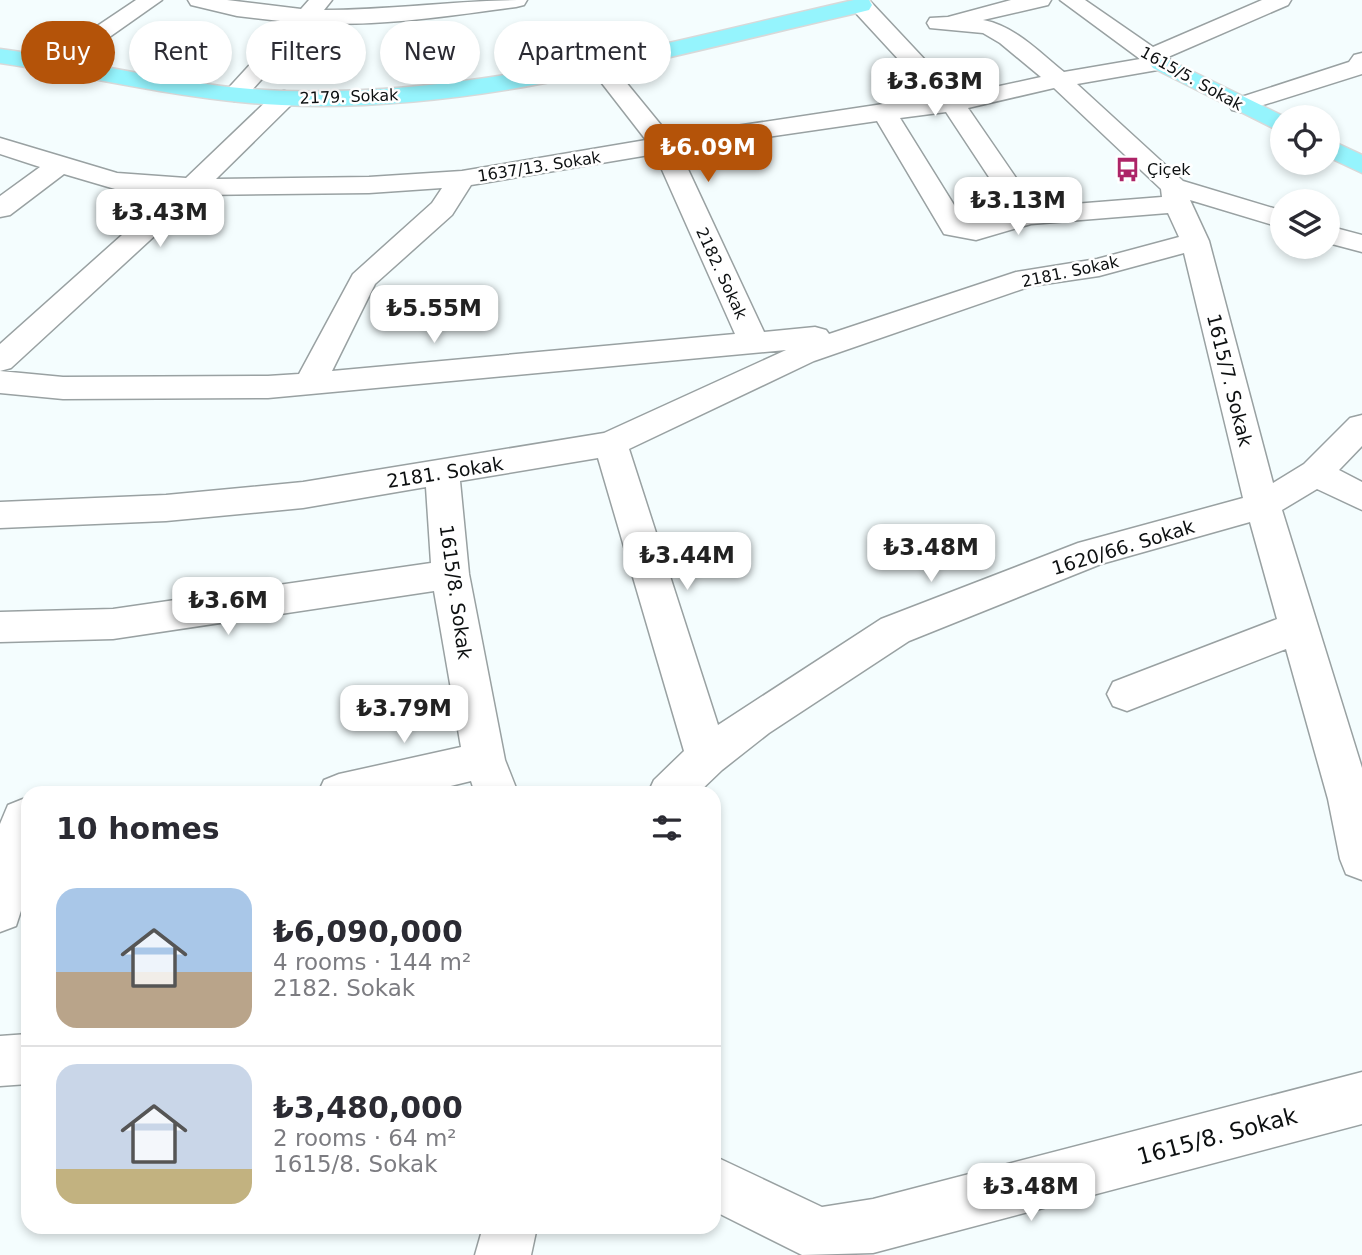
<!DOCTYPE html>
<meta charset="utf-8">
<style>
:root{--surface:#fff;--page:#f7f7f7;--text:#2b2b33;--muted:#7c7c81;--line:#e1e1e2;--accent:#b45309}
body{margin:0;font-family:"DejaVu Sans",sans-serif;background:var(--page);color:var(--text);height:100vh;display:flex;flex-direction:column;font-size:26px;white-space:nowrap}
*{box-sizing:border-box;margin:0}
p{font-size:23px;color:var(--muted)}
.icon{flex:none;width:38px;height:38px;fill:none;stroke:currentColor;stroke-width:2;stroke-linecap:round;stroke-linejoin:round}
.map{position:relative;flex:1;overflow:hidden}
.details{position:absolute;left:21px;top:786px;width:700px;height:448px;display:flex;flex-direction:column;background:var(--surface);border-radius:21px;box-shadow:0 4px 10px #0003}
.details>*{flex:none}
.guide{position:absolute;left:21px;top:21px;width:700px;height:63px;display:flex;gap:14px}
.buttons{position:absolute;left:1270px;top:105px;display:grid;gap:14px}
.buttons a{display:grid;place-items:center;width:70px;height:70px;border-radius:50%;background:var(--surface);box-shadow:0 4px 10px #0003;font-size:35px}
.price{position:absolute;translate:-50% -60px;padding:0 16px;border-radius:14px;background:#fff;color:#222;font-size:23px;line-height:46px;filter:drop-shadow(0 2px 4px #0008)}
.price::after{content:'';position:absolute;left:50%;top:42px;width:21px;height:16px;margin-left:-10px;background:inherit;clip-path:polygon(0 0,100% 0,50% 100%)}
.price.active{background:var(--accent);color:#fff}
ul{padding:0;list-style:none}
li{display:flex;align-items:center;gap:21px;height:175px;padding:0 35px}
li+li{border-top:2px solid var(--line)}
li span{display:grid;place-items:center;flex:none;width:196px;height:140px;border-radius:21px;color:#555}
li>.icon{margin-inline-start:auto}
span .icon{width:84px;height:84px;fill:#fffc;stroke-width:1}
li b{font-size:30px}
h2{display:flex;justify-content:space-between;align-items:center;height:84px;padding:0 35px;font-size:30px}
.chip{padding:0 24px;border-radius:32px;background:var(--surface);box-shadow:0 4px 10px #0003;font-size:24px;line-height:63px}
.chip.active{background:var(--accent);color:#fff}
.map>svg:first-child{display:block}
.lines{fill:none;stroke-linecap:round;stroke-linejoin:round}
.minor-casing{stroke:#99a1a2;stroke-width:3}
.major-casing{stroke:#d8d9d9;stroke-width:3}
.minor{fill:#fff;fill-rule:evenodd}
.major{fill:#95f4fd;fill-rule:evenodd}
.labels{text-anchor:middle;stroke-width:5;stroke-linejoin:round;paint-order:stroke}
.far-street-label{font-size:16px;fill:#0d1011;stroke:#fff}
.far-poi-label{font-size:16px;fill:#0d1011;stroke:#fff;text-anchor:start}
.street-label{font-size:19px;fill:#0d1011;stroke:#fff}
.near-street-label{font-size:23px;fill:#0d1011;stroke:#fff}
</style>
<div class="map">
<svg width="1362" height="1255" viewBox="0 0 1362 1255">
<rect width="100%" height="100%" fill="#f4fdfe"/>
<g class="lines">
<defs>
<g id="minor">
<polygon points="136,0 162,0 64,69 48,69 44,64 48,59"/>
<path d="M188 0H227L301 9 309 0H332L324 10C392 10 459 0 527 0L524 5 516 7C449 16 380 27 312 23L244 99 235 101 226 99 223 94 289 22 237 16 191 5Z"/>
<path d="M855 0H869L958 95 1041 77 1000 43 983 33 930 28 927 23 930 18 948 17 1011 0H1051L1048 5 983 20C1015 26 1039 52 1064 72L1140 59 1060 0H1085L1153 47 1262 0H1291L1288 5 1168 57 1173 63 1169 68 1077 84 1183 181 1283 211V228L1190 200 1209 241 1273 483 1304 464 1350 418 1362 415V446L1339 470 1362 482V510L1317 489 1282 510 1362 768V880L1346 874 1340 859 1328 799 1286 649 1127 711 1113 706 1107 694 1113 682 1277 619 1250 522 1101 564 909 641 769 733 722 770 698 793H648L654 780 684 751 598 458 460 481 469 574 505 760 518 793H475L471 781 422 793H318L324 780 339 774 461 747 434 591 113 639 0 642V612L113 609 431 563 426 487 303 508 166 521 0 528V502L166 495 303 482 604 433 786 350 268 398 63 399 0 393V371L63 377 268 376 299 374 353 274 432 203 442 188 369 193 199 195 11 368 0 371V344L169 193 115 189 64 174 10 215 0 217V196L40 167 0 154V138L117 173 186 178 275 93 284 91 293 93 296 98 293 103 216 179 369 177 462 171 646 140 587 64 591 59H607L670 136 883 104 935 99 853 10 850 5ZM1054 88 1161 189 1162 197 1036 207 968 108ZM946 112 1012 212 975 223 964 221 900 118ZM877 121 944 234 976 240 1031 224 1168 213 1179 237 1097 259 1016 272 829 334 826 330 815 327 764 332 679 150ZM655 154 735 334 332 371 375 284 452 215 471 185ZM1184 253 1243 498 1078 543 881 619 718 725 629 449 814 361 1031 286 1099 276Z"/>
<polygon points="1362,53 1362,74 1241,112 1232,110 1229,105 1232,100 1349,62 1354,55"/>
<polygon points="1328,226 1362,235 1362,252 1328,243"/>
<polygon points="23,799 28,801 28,889 16,926 0,932 0,824 8,805"/>
<polygon points="28,1034 28,1084 0,1086 0,1036"/>
<polygon points="1362,1072 1362,1124 873,1253 802,1255 714,1211 714,1156 822,1207 873,1199"/>
<polygon points="483,1227 537,1227 531,1255 475,1255"/>
</g>
<g id="major">
<path d="M854 0H869L872 5 869 10 861 12C676 54 474 114 282 105 187 101 95 77 0 63V49C95 62 188 88 284 91 477 97 667 42 854 0Z"/>
<polygon points="1161,56 1285,117 1283,117 1283,133 1153,68 1149,63 1153,58"/>
<polygon points="1328,139 1362,155 1362,173 1328,157"/>
</g>
</defs>
<use href="#minor" class="minor-casing"/>
<use href="#major" class="major-casing"/>
<use href="#minor" class="minor"/>
<use href="#major" class="major"/>
</g>
<defs>
<symbol id="bus-bare" viewBox="-9 -9 18 18"><path d="M-5-6H5V4H4V6H2V4H-2V6H-4V4H-5ZM-3.5-4V0h7V-4ZM-3.5 1.2v1.5H-2V1.2ZM2 1.2v1.5H3.5V1.2Z" fill="#ad2467" stroke="#fff" stroke-width="2.5" paint-order="stroke"/></symbol>
</defs>
<g fill-rule="evenodd">
<use href="#bus-bare" x="1110" y="152" width="35" height="35"/>
</g>
<g class="labels">
<g class="far-street-label">
<text transform="translate(1192 78) rotate(29)" y="6">1615/5. Sokak</text>
<text transform="translate(349 96) rotate(-2)" y="6">2179. Sokak</text>
<text transform="translate(539 166) rotate(-9)" y="6">1637/13. Sokak</text>
<text transform="translate(1070 271) rotate(-12)" y="6">2181. Sokak</text>
<text transform="translate(722 273) rotate(65)" y="6">2182. Sokak</text>
</g>
<g class="far-poi-label">
<text x="1147" y="175">Çiçek</text>
</g>
<g class="street-label">
<text transform="translate(1230 380) rotate(76)" y="7">1615/7. Sokak</text>
<text transform="translate(445 472) rotate(-9)" y="7">2181. Sokak</text>
<text transform="translate(1123 547) rotate(-17)" y="7">1620/66. Sokak</text>
<text transform="translate(456 592) rotate(82)" y="7">1615/8. Sokak</text>
</g>
<g class="near-street-label">
<text transform="translate(1217 1136) rotate(-15)" y="8">1615/8. Sokak</text>
</g>
</g>
</svg>
<div class="buttons">
<a><svg class="icon" aria-label="locate" viewBox="0 0 24 24"><circle cx="12" cy="12" r="6"/><path d="M12 2v4M12 18v4M2 12h4M18 12h4"/></svg></a>
<a><svg class="icon" aria-label="layers" viewBox="0 0 24 24"><path d="M12 4l9 5-9 5-9-5zM3 14l9 5 9-5"/></svg></a>
</div>
<b class="price" style="left:935px;top:118px">₺3.63M</b>
<b class="price active" style="left:708px;top:184px">₺6.09M</b>
<b class="price" style="left:1018px;top:237px">₺3.13M</b>
<b class="price" style="left:160px;top:249px">₺3.43M</b>
<b class="price" style="left:434px;top:345px">₺5.55M</b>
<b class="price" style="left:931px;top:584px">₺3.48M</b>
<b class="price" style="left:687px;top:592px">₺3.44M</b>
<b class="price" style="left:228px;top:637px">₺3.6M</b>
<b class="price" style="left:404px;top:745px">₺3.79M</b>
<b class="price" style="left:1031px;top:1223px">₺3.48M</b>
<div class="guide">
<a class="chip active">Buy</a>
<a class="chip">Rent</a>
<a class="chip">Filters</a>
<a class="chip">New</a>
<a class="chip">Apartment</a>
</div>
<section class="details">
<h2>10 homes<svg class="icon" aria-label="filters" viewBox="0 0 24 24"><path d="M4 7h16M4 17h16"/><circle cx="9" cy="7" r="2"/><circle cx="15" cy="17" r="2"/></svg></h2>
<ul>
<li><span style="background:linear-gradient(#a9c7e8 60%,#b9a48a 0)"><svg class="icon" aria-label="home" viewBox="0 0 24 24"><path d="M3 11l9-7 9 7M6 9v11h12V9"/></svg></span><div><b>₺6,090,000</b><p>4 rooms · 144 m²</p><p>2182. Sokak</p></div></li>
<li><span style="background:linear-gradient(#c9d6e8 75%,#c2b280 0)"><svg class="icon" aria-label="home" viewBox="0 0 24 24"><path d="M3 11l9-7 9 7M6 9v11h12V9"/></svg></span><div><b>₺3,480,000</b><p>2 rooms · 64 m²</p><p>1615/8. Sokak</p></div></li>
</ul>
</section>
</div>
